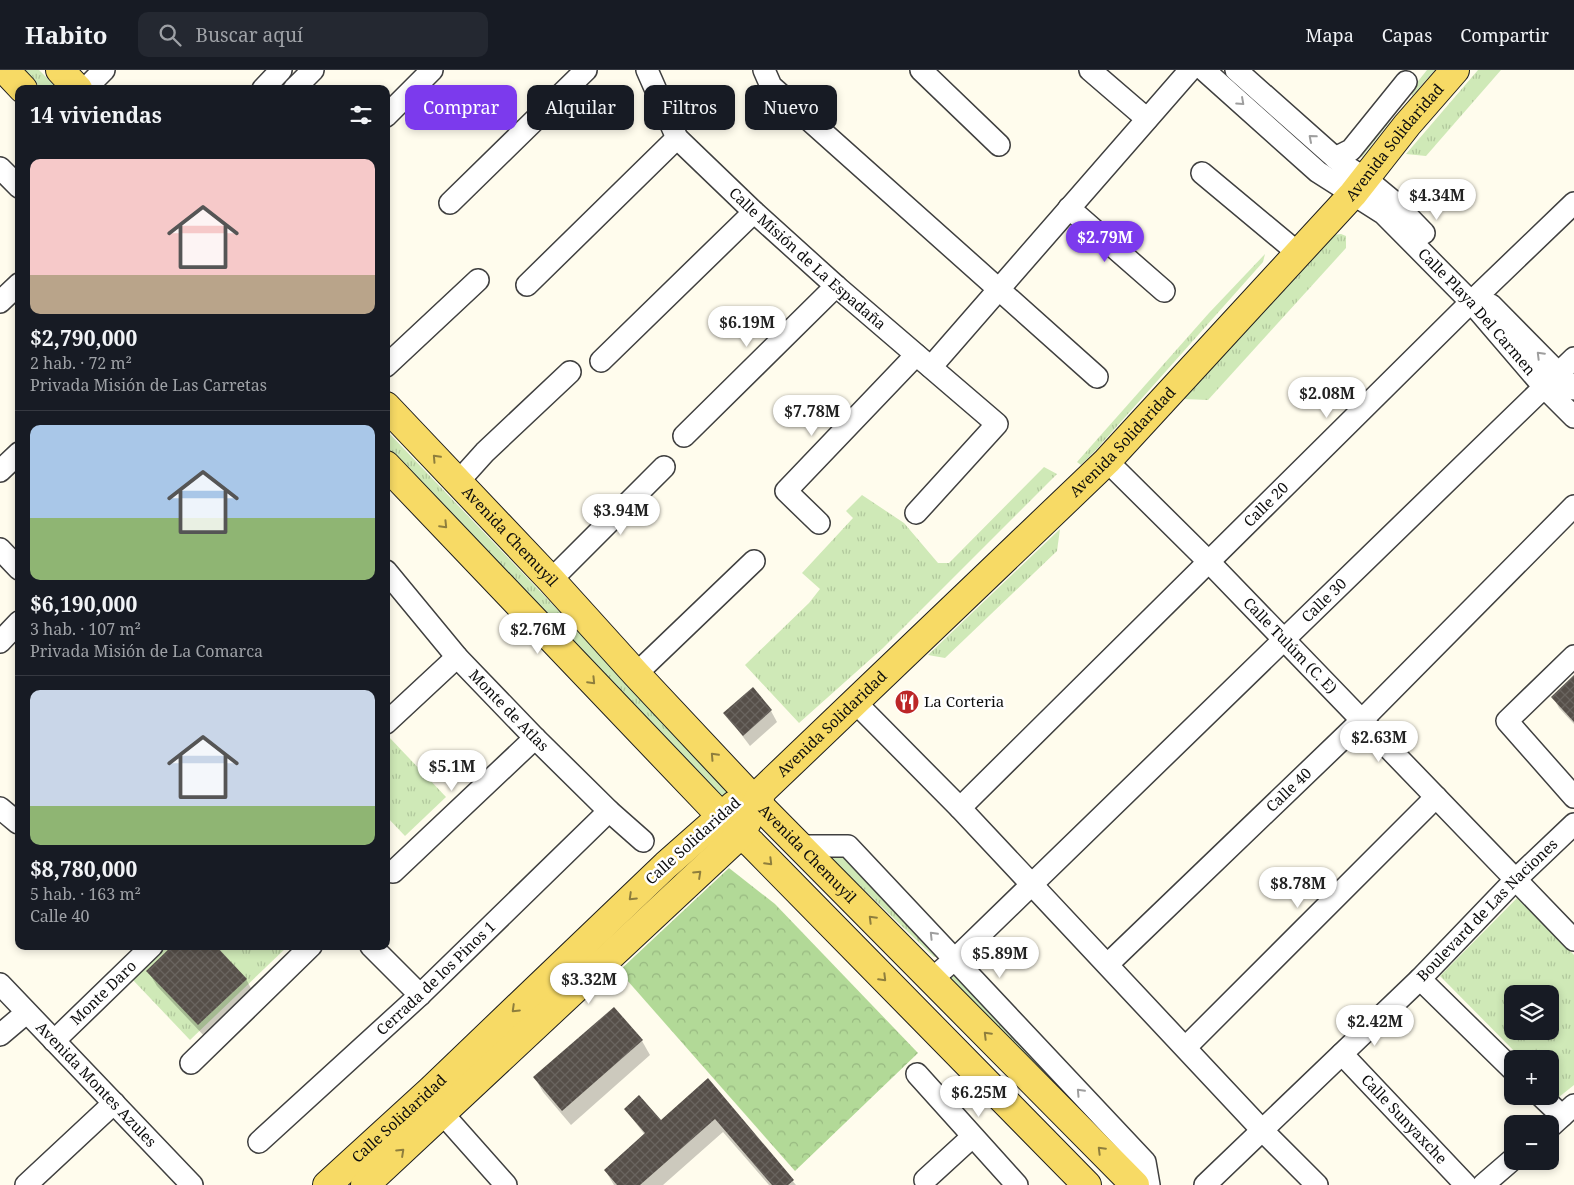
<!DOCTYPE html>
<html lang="es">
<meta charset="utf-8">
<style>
:root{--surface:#171b24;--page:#242831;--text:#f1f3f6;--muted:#9ea1a6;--line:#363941;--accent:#7c3aed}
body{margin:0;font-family:"Noto Serif",serif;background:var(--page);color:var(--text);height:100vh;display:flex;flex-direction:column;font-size:19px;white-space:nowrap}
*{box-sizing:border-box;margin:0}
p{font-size:16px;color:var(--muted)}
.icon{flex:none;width:28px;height:28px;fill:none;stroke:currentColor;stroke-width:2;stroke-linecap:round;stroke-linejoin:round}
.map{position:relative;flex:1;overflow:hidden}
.panel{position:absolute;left:15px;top:15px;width:375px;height:865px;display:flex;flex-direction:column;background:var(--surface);border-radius:10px;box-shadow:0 2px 8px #0003}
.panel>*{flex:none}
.banner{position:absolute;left:405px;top:15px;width:475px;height:45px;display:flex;gap:10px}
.fabs{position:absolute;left:1504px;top:915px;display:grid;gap:10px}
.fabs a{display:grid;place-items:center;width:55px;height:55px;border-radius:10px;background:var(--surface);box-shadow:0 2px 8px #0003;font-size:25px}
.price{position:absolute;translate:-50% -42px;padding:0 11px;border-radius:18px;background:#fff;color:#222;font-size:16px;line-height:32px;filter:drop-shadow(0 1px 2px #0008)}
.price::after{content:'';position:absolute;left:50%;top:30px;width:15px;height:11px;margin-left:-8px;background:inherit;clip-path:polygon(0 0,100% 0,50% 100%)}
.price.on{background:var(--accent);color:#fff}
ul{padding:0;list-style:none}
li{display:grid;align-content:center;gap:10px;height:265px;padding:0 15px}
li+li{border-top:1px solid var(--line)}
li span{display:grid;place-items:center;height:155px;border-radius:10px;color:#555}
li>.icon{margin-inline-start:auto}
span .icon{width:90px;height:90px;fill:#fffc;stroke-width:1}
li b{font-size:21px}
h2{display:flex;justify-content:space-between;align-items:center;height:60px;padding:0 15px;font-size:21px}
.tag{padding:0 18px;border-radius:10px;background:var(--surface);box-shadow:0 2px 8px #0003;font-size:18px;line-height:45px}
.tag.on{background:var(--accent);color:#fff}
header{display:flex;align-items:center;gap:30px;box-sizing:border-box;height:70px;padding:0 25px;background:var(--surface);border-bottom:1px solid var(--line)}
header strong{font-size:24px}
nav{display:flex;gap:28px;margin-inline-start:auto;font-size:18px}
.search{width:350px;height:45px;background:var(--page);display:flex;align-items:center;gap:12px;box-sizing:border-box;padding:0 18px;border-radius:10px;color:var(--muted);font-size:19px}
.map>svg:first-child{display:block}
.grass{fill:url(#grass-tufts);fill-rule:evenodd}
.forest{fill:url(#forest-crowns)}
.shadow{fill:#0003}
.building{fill:url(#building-cross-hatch)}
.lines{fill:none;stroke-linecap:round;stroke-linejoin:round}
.minor-casing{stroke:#404040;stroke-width:24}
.major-casing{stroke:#1e1e1e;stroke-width:30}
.minor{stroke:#fff;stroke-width:21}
.major{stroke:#f7da65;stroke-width:28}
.oneway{stroke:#9e9e9e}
.oneway2{stroke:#8e7e3d}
.labels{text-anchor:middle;stroke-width:5;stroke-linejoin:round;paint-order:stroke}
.street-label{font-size:15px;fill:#0d0d0d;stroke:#fff}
.poi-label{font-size:15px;fill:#0d0d0d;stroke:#fff;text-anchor:start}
</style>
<header>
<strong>Habito</strong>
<div class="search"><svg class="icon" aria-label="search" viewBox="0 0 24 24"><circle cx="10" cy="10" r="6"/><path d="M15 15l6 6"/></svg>Buscar aquí</div>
<nav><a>Mapa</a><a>Capas</a><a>Compartir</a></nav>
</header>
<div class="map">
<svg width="1574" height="1115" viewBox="0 0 1574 1115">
<defs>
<pattern id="grass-tufts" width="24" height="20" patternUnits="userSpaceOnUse" patternTransform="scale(1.25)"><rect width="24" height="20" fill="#cfe9b7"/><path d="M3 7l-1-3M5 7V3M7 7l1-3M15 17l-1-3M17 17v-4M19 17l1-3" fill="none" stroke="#b1c79c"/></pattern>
<pattern id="forest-crowns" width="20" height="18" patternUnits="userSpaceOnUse" patternTransform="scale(1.25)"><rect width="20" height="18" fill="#b2d997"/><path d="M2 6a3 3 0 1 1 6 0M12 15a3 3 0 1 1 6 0" fill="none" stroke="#98b981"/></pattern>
<pattern id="building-cross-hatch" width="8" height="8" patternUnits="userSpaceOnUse" patternTransform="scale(1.25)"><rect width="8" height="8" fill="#564f49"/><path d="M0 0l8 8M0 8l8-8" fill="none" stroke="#69645f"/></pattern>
</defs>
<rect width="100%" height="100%" fill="#fffced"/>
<g class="grass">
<polygon points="23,0 39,0 58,19 42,19"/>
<polygon points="1427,0 1435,0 1412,26 1411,20"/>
<polygon points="1478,0 1501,0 1426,86 1406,84"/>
<polygon points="1389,48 1391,50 1362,87 1359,85"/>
<polygon points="1341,164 1346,166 1346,178 1208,330 1183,329 1333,165"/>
<polygon points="1265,184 1263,192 1095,381 1081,395 1077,392 1209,243"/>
<polygon points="386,360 730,720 722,729 386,376"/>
<polygon points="1044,397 1057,404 883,578 799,653 745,595 809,533 820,519 802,503 853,448 846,441 862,425 904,453 938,493 949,493"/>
<polygon points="1060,459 1057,481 945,588 928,585"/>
<polygon points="388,666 446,727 405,766 386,746 386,668"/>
<polygon points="828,785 849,785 940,886 934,887"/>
<path d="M1518 827 1574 885V1015L1559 1027 1550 1017V989H1522L1440 906ZM1512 924H1550V961H1512Z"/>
<polygon points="166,876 288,876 190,970 132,909"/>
<polygon points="958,902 1141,1103 951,908"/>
</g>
<polygon class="forest" points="729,798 775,834 918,983 795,1101 619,901"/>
<g class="shadow">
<polygon points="1574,607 1574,654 1559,638 1553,627"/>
<polygon points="771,641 777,652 750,676 725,643"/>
<polygon points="148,901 246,909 254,924 207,969 157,916"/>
<polygon points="642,971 650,985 571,1055 543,1022 535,1008"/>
<polygon points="708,1010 796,1115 769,1115 723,1062 663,1115 614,1115 605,1100 645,1065 625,1039 660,1052"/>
</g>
<g class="building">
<polygon points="1574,605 1574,652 1551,627"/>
<polygon points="753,617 772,640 743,666 723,643"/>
<polygon points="172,876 216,876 247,909 198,955 146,901"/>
<polygon points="614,937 643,970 562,1041 533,1007"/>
<polygon points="708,1008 794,1110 788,1115 772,1115 715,1049 640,1115 617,1115 604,1100 645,1063 624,1039 639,1025 661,1050"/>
</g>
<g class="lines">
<defs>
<g id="minor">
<path id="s1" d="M647 0 677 68 754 142 836 216 997 354 916 443"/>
<polyline points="764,0 771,16 1097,307"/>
<polyline points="921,0 999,75"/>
<polyline points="1090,0 1147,49"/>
<path id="s2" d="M1204 0 1318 102 1384 144 1471 232 1544 317 1574 347"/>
<polyline points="1236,0 1342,94 1365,108 1394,132 1424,163"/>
<polyline points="85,19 104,0"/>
<polyline points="263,19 281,0"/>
<polyline points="294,19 313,0"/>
<polyline points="386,46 432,0"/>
<polyline points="1335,88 1351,80 1406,12"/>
<polyline points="0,98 19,117"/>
<polyline points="1202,103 1298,183"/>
<polyline points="450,133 586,0"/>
<polyline points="1069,138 1164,221"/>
<polyline points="527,215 677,68"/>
<polyline points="0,232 19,214"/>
<polyline points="1491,235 1574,319"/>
<polyline points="601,291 754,142"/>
<polyline points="386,296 478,210"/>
<polyline points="931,297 1190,0"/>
<polyline points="684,366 836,216"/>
<path id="s3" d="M1107 391 1209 492 1574 870"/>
<polyline points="0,401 19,383"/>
<polyline points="458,412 485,382 570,302"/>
<polyline points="819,453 786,421 916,285"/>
<polyline points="0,479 19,499"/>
<path id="s4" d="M386 501 457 587 535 668 609 741 643 771"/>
<polyline points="551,510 664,397"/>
<polyline points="0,572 19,552"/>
<polyline points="1574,586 1507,651 1574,727"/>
<polyline points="636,604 754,491"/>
<polyline points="854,631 960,738 1262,1060 1317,1115"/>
<polyline points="386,653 457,587"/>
<polyline points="0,738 18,753"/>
<path id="s5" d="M960 738 1471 232 1574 133"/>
<polyline points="799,776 848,776 1145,1092 1149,1115"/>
<polyline points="393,802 535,668"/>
<polyline points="371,876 420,925"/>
<path id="s6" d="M1108 894 1362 650 1574 436"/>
<path id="s7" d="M932 909 956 888 1574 288"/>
<polyline points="1420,909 1512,999"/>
<path id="s8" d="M0 914 192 1115"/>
<polyline points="0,965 26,943"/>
<path id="s9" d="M54 971 152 876"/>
<polyline points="1186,977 1436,727"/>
<path id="s10" d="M1342 984 1466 1115"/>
<polyline points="191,993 311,876"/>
<polyline points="917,1004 1017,1115"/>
<polyline points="1541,1026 1562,1046"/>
<polyline points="442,1043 506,1115"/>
<polyline points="1550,1057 1574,1035"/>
<path id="s11" d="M259 1072 420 925 609 741"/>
<polyline points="925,1110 972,1067"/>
<polyline points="26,1115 114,1033"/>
<path id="s12" d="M1205 1115 1420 909 1516 809 1574 754"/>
<polyline points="1483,1115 1512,1090"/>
</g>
<g id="major">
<polyline points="5,0 23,19"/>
<polyline points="60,0 78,19"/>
<path id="s13" d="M386 336 551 510 636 604 757 733 1135 1115"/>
<polyline points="386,395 721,746 752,774 1087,1115"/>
<path id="s14" d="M327 1115 431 1020 666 795 734 735"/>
<path id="s15" d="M365 1115 741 764 763 720 1107 391 1353 124 1407 55 1455 0"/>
</g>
</defs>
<use href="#minor" class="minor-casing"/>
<use href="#major" class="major-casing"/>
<use href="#minor" class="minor"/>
<use href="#major" class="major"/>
</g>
<defs><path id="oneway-chevron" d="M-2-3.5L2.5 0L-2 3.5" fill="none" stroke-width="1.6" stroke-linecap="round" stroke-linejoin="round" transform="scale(1.25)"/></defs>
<g class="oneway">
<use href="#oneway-chevron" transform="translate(1241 32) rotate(42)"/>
<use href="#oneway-chevron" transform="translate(1312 68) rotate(-139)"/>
<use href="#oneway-chevron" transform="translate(1540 285) rotate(-135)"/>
<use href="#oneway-chevron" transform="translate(933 865) rotate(-134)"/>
<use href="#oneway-chevron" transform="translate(1080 1022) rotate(-133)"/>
</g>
<g class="oneway2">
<use href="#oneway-chevron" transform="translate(436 388) rotate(-133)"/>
<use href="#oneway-chevron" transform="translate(444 455) rotate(46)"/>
<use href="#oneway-chevron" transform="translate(592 611) rotate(46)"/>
<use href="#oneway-chevron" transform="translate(714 686) rotate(-133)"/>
<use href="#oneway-chevron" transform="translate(769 792) rotate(45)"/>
<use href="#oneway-chevron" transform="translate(698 804) rotate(-43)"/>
<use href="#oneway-chevron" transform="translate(632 827) rotate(136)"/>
<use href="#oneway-chevron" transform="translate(872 849) rotate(-135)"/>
<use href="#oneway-chevron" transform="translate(883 908) rotate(45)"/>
<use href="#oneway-chevron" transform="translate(515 939) rotate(136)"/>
<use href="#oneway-chevron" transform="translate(987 965) rotate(-135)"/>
<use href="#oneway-chevron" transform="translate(1101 1080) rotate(-135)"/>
<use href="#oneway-chevron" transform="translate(401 1082) rotate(-43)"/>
</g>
<defs>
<symbol id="restaurant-disc" viewBox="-11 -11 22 22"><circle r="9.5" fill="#bc2627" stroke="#fff"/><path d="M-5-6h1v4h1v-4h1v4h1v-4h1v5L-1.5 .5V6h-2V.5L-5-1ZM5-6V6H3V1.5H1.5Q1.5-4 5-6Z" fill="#fff"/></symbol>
</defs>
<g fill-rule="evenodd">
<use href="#restaurant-disc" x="893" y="618" width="28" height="28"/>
</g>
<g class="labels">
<g class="street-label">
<text dy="5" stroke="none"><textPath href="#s15" startOffset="1469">Avenida Solidaridad</textPath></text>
<text dy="5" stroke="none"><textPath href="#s1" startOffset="252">Calle Misión de La Espadaña</textPath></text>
<text dy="5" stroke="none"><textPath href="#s2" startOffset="366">Calle Playa Del Carmen</textPath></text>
<text dy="5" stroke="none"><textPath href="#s15" startOffset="1064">Avenida Solidaridad</textPath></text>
<text dy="5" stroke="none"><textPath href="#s5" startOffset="431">Calle 20</textPath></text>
<text dy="5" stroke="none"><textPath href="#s13" startOffset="180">Avenida Chemuyil</textPath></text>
<text dy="5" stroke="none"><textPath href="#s7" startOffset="545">Calle 30</textPath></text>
<text dy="5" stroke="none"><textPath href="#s3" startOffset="260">Calle Tulúm (C. E)</textPath></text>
<text dy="5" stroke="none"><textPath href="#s4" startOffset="186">Monte de Atlas</textPath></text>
<text dy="5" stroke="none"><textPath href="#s15" startOffset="659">Avenida Solidaridad</textPath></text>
<text dy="5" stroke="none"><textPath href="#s6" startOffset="251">Calle 40</textPath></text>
<text transform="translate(693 771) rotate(-42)" y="5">Calle Solidaridad</text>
<text dy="5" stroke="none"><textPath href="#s13" startOffset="615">Avenida Chemuyil</textPath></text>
<text dy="5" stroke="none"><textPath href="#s12" startOffset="394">Boulevard de Las Naciones</textPath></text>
<text dy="5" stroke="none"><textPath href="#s11" startOffset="241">Cerrada de los Pinos 1</textPath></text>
<text dy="5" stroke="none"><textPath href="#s9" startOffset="69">Monte Daro</textPath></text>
<text dy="5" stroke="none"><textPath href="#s8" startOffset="139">Avenida Montes Azules</textPath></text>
<text dy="5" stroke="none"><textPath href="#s14" startOffset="98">Calle Solidaridad</textPath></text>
<text dy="5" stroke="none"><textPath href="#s10" startOffset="90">Calle Sunyaxche</textPath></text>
</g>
<g class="poi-label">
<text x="924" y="637">La Corteria</text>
</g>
</g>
</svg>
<div class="fabs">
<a><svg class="icon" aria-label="layers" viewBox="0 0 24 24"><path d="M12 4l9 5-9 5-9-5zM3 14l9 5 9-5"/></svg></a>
<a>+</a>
<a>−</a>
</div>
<b class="price" style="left:1437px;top:151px">$4.34M</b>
<b class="price on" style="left:1105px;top:193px">$2.79M</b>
<b class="price" style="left:747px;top:278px">$6.19M</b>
<b class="price" style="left:1327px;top:349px">$2.08M</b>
<b class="price" style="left:812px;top:367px">$7.78M</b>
<b class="price" style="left:621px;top:466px">$3.94M</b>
<b class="price" style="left:538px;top:585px">$2.76M</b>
<b class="price" style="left:1379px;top:693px">$2.63M</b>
<b class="price" style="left:452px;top:722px">$5.1M</b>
<b class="price" style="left:1298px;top:839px">$8.78M</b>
<b class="price" style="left:1000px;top:909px">$5.89M</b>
<b class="price" style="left:589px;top:935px">$3.32M</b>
<b class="price" style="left:1375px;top:977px">$2.42M</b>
<b class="price" style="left:979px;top:1048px">$6.25M</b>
<div class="banner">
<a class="tag on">Comprar</a>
<a class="tag">Alquilar</a>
<a class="tag">Filtros</a>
<a class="tag">Nuevo</a>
</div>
<section class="panel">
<h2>14 viviendas<svg class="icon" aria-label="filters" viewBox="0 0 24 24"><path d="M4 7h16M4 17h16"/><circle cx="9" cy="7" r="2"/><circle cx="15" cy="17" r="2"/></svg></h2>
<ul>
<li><span style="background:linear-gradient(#f6c9c9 75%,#b9a48a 0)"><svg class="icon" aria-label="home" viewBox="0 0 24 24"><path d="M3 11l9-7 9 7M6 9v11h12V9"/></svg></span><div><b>$2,790,000</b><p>2 hab. · 72 m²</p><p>Privada Misión de Las Carretas</p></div></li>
<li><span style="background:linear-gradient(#a9c7e8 60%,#8fb573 0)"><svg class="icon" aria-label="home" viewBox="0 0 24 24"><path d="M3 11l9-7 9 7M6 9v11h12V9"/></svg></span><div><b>$6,190,000</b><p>3 hab. · 107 m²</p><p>Privada Misión de La Comarca</p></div></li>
<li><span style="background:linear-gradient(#c9d6e8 75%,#8fb573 0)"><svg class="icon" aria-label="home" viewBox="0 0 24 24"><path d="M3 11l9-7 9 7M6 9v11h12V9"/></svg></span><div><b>$8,780,000</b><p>5 hab. · 163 m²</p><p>Calle 40</p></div></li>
</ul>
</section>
</div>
